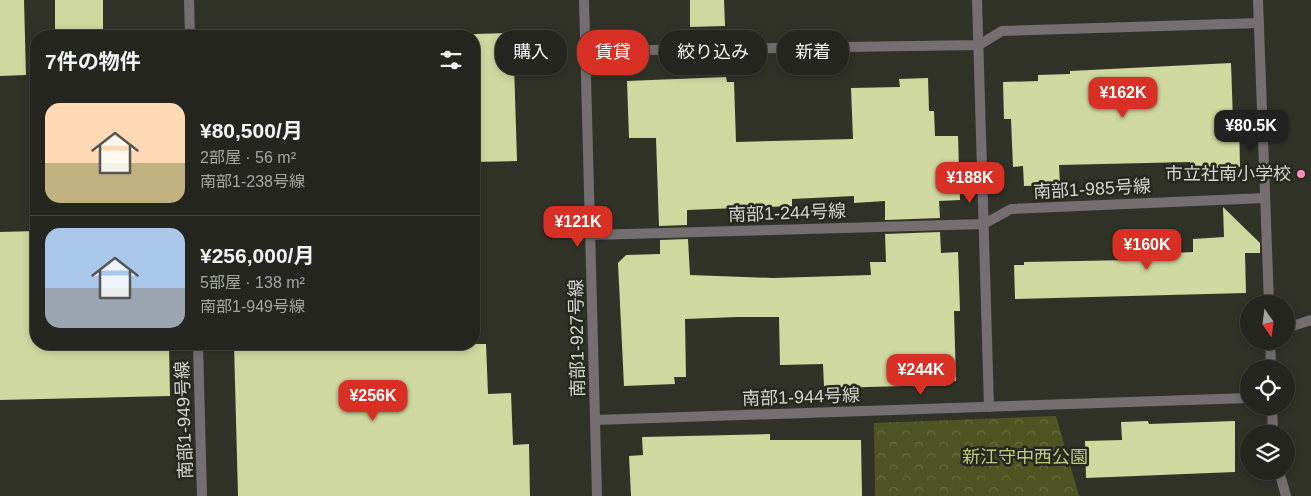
<!DOCTYPE html>
<html lang="ja">
<meta charset="utf-8">
<style>
:root{--surface:#25261f;--page:#2d2e28;--text:#f1f3f6;--muted:#a3a5a4;--line:#42433d;--accent:#d93025}
body{margin:0;font-family:Arial,"Noto Sans JP",sans-serif;background:var(--page);color:var(--text);height:100vh;display:flex;flex-direction:column;font-size:19px;white-space:nowrap}
*{box-sizing:border-box;margin:0}
p{font-size:16px;color:var(--muted)}
.icon{flex:none;width:28px;height:28px;fill:none;stroke:currentColor;stroke-width:2;stroke-linecap:round;stroke-linejoin:round}
.map{position:relative;flex:1;overflow:hidden}
.drawer{position:absolute;left:30px;top:30px;width:450px;height:320px;display:flex;flex-direction:column;background:var(--surface);border-radius:20px;box-shadow:0 2px 8px #0003,0 0 0 1px var(--line)}
.drawer>*{flex:none}
.banner{position:absolute;left:495px;top:30px;width:475px;height:45px;display:flex;gap:10px}
.needle{width:32px;rotate:166deg}
.controls{position:absolute;left:1240px;top:295px;display:grid;gap:10px}
.controls a{display:grid;place-items:center;width:55px;height:55px;border-radius:50%;background:var(--surface);box-shadow:0 2px 8px #0003,0 0 0 1px var(--line);font-size:25px}
.price{position:absolute;translate:-50% -42px;padding:0 11px;border-radius:10px;background:var(--accent);color:#fff;font-size:16px;line-height:32px;filter:drop-shadow(0 1px 2px #0008)}
.price::after{content:'';position:absolute;left:50%;top:30px;width:15px;height:11px;margin-left:-8px;background:inherit;clip-path:polygon(0 0,100% 0,50% 100%)}
.price.current{background:#222;color:#fff}
ul{padding:0;list-style:none}
li{display:flex;align-items:center;gap:15px;height:125px;padding:0 15px}
li+li{border-top:1px solid var(--line)}
li span{display:grid;place-items:center;flex:none;width:140px;height:100px;border-radius:15px;color:#555}
li>.icon{margin-inline-start:auto}
span .icon{width:60px;height:60px;fill:#fffc;stroke-width:1}
li b{font-size:21px}
h2{display:flex;justify-content:space-between;align-items:center;height:60px;padding:0 15px;font-size:21px}
.tag{padding:0 18px;border-radius:20px;background:var(--surface);box-shadow:0 2px 8px #0003,0 0 0 1px var(--line);font-size:18px;line-height:45px}
.tag.current{background:var(--accent);color:#fff}
.map>svg:first-child{display:block}
.park{fill:url(#park-crowns)}
.building{fill:#ced89f}
.lines{fill:none;stroke-linecap:round;stroke-linejoin:round}
.minor{stroke:#756f71;stroke-width:10}
.tertiary{stroke:#756f71;stroke-width:10}
.poi-dot{fill:#fe8ebd;stroke:#27291f;stroke-width:2}
.labels{text-anchor:middle;stroke-width:5;stroke-linejoin:round;paint-order:stroke}
.poi-label{font-size:18px;fill:#d3d5ce;stroke:#27291f;text-anchor:end}
.street-label{font-size:18px;fill:#d3d5ce;stroke:#27291f}
.park-label{font-size:18px;fill:#beca79;stroke:#27291f}
</style>
<div class="map">
<svg width="1311" height="496" viewBox="0 0 1311 496">
<defs>
<pattern id="park-crowns" width="20" height="18" patternUnits="userSpaceOnUse" patternTransform="scale(1.25)"><rect width="20" height="18" fill="#4e5523"/><path d="M2 6a3 3 0 1 1 6 0M12 15a3 3 0 1 1 6 0" fill="none" stroke="#676d42"/></pattern>
</defs>
<rect width="100%" height="100%" fill="#313329"/>
<polygon class="park" points="1056,416 1079,496 875,496 874,423"/>
<g class="building">
<polygon points="0,0 24,0 26,75 0,76"/>
<rect x="55" y="0" width="48" height="32"/>
<polygon points="690,0 724,0 725,26 690,27"/>
<polygon points="513,33 517,161 474,162 474,34"/>
<polygon points="1231,63 1233,121 1239,121 1240,167 1191,169 1190,162 1059,165 1060,185 1024,186 1023,166 1013,167 1011,119 1004,119 1003,82 1038,81 1038,75 1070,74 1070,71"/>
<polygon points="726,77 727,82 734,82 736,142 853,139 851,88 900,87 899,79 928,78 929,111 934,111 935,136 958,136 960,200 939,201 940,218 885,220 885,201 854,203 854,196 792,199 792,206 687,210 687,225 659,226 656,138 629,138 627,81"/>
<polygon points="1223,207 1260,243 1260,253 1245,253 1246,293 1015,299 1014,265 1024,265 1024,262 1133,260 1133,255 1193,252 1193,239 1224,237"/>
<polygon points="36,231 36,344 169,344 170,396 0,400 0,232"/>
<polygon points="940,232 941,253 958,252 960,311 954,311 956,381 905,383 905,386 831,388 831,386 824,386 823,364 780,365 779,317 737,317 685,319 686,377 674,377 675,384 624,386 618,263 626,255 660,254 660,240 688,239 690,275 773,278 871,275 870,262 886,262 885,234"/>
<polygon points="234,344 486,344 488,394 511,393 513,445 529,444 530,496 238,496"/>
<polygon points="1148,421 1149,424 1235,421 1235,472 1086,478 1085,441 1122,440 1121,422"/>
<polygon points="770,434 770,440 861,440 862,496 631,496 629,456 643,455 642,437"/>
</g>
<g class="lines">
<g class="minor">
<polyline points="189,0 190,36"/>
<polyline points="977,0 989,407"/>
<polyline points="1258,0 1269,304"/>
<polyline points="585,51 979,45 1002,31 1259,23"/>
<polyline points="590,235 984,224 1011,209 1265,198"/>
<polyline points="1286,328 1311,320"/>
<polyline points="1270,341 1271,369"/>
<polyline points="198,344 202,496"/>
<polyline points="1272,406 1273,434"/>
<polyline points="595,420 1249,398"/>
<polyline points="1279,471 1286,496"/>
</g>
<polyline class="tertiary" points="584,0 597,496"/>
</g>
<circle class="poi-dot" cx="1301" cy="174" r="5"/>
<g class="labels">
<g class="poi-label">
<text x="1291" y="180">市立社南小学校</text>
</g>
<g class="street-label">
<text transform="translate(1092 189) rotate(-3)" y="6">南部1-985号線</text>
<text transform="translate(787 213) rotate(-2)" y="6">南部1-244号線</text>
<text transform="translate(577 338) rotate(-91)" y="6">南部1-927号線</text>
<text transform="translate(801 397) rotate(-2)" y="6">南部1-944号線</text>
<text transform="translate(184 420) rotate(-92)" y="6">南部1-949号線</text>
</g>
<g class="park-label">
<text x="1025" y="463">新江守中西公園</text>
</g>
</g>
</svg>
<div class="controls">
<a><svg class="needle" viewBox="-14 -14 28 28"><path d="M0-13l5 13h-10z" fill="#e53935"/><path d="M0 13l5-13h-10z" fill="#a3a5a4"/></svg></a>
<a><svg class="icon" aria-label="locate" viewBox="0 0 24 24"><circle cx="12" cy="12" r="6"/><path d="M12 2v4M12 18v4M2 12h4M18 12h4"/></svg></a>
<a><svg class="icon" aria-label="layers" viewBox="0 0 24 24"><path d="M12 4l9 5-9 5-9-5zM3 14l9 5 9-5"/></svg></a>
</div>
<b class="price" style="left:1123px;top:119px">¥162K</b>
<b class="price current" style="left:1251px;top:152px">¥80.5K</b>
<b class="price" style="left:970px;top:204px">¥188K</b>
<b class="price" style="left:578px;top:248px">¥121K</b>
<b class="price" style="left:1147px;top:271px">¥160K</b>
<b class="price" style="left:921px;top:396px">¥244K</b>
<b class="price" style="left:373px;top:422px">¥256K</b>
<div class="banner">
<a class="tag">購入</a>
<a class="tag current">賃貸</a>
<a class="tag">絞り込み</a>
<a class="tag">新着</a>
</div>
<section class="drawer">
<h2>7件の物件<svg class="icon" aria-label="filters" viewBox="0 0 24 24"><path d="M4 7h16M4 17h16"/><circle cx="9" cy="7" r="2"/><circle cx="15" cy="17" r="2"/></svg></h2>
<ul>
<li><span style="background:linear-gradient(#ffd9b3 60%,#c2b280 0)"><svg class="icon" aria-label="home" viewBox="0 0 24 24"><path d="M3 11l9-7 9 7M6 9v11h12V9"/></svg></span><div><b>¥80,500/月</b><p>2部屋 · 56 m²</p><p>南部1-238号線</p></div></li>
<li><span style="background:linear-gradient(#a9c7e8 60%,#9aa5b1 0)"><svg class="icon" aria-label="home" viewBox="0 0 24 24"><path d="M3 11l9-7 9 7M6 9v11h12V9"/></svg></span><div><b>¥256,000/月</b><p>5部屋 · 138 m²</p><p>南部1-949号線</p></div></li>
</ul>
</section>
</div>
